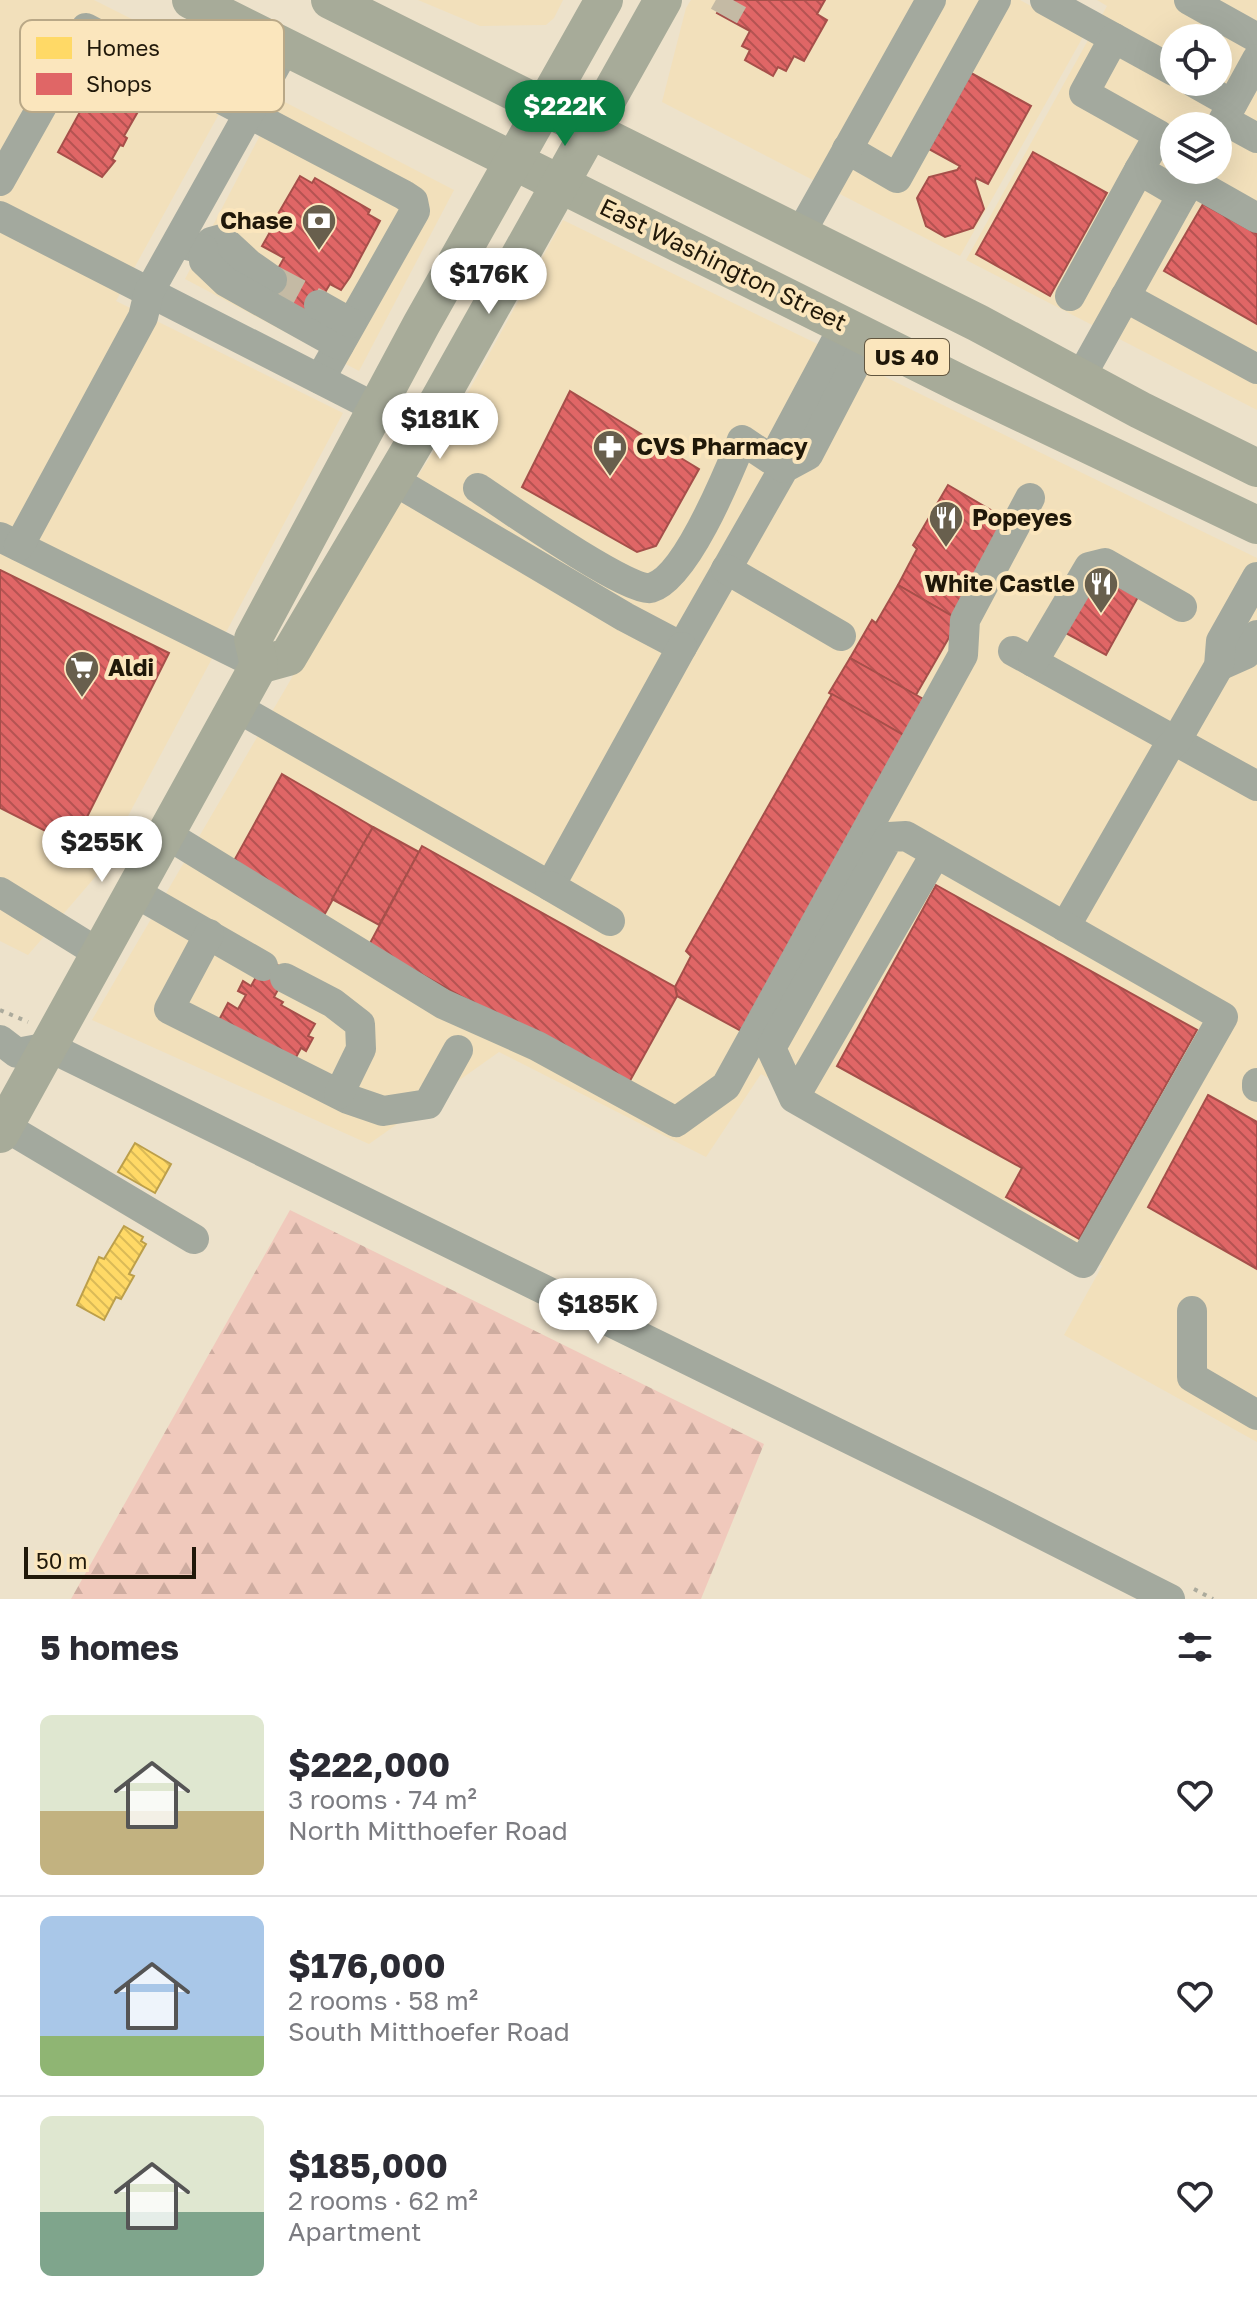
<!DOCTYPE html>
<meta charset="utf-8">
<style>
:root{--surface:#fff;--page:#f2f2f3;--text:#2b2b33;--muted:#7c7c81;--line:#e1e1e2;--accent:#0b8043}
body{margin:0;font-family:"Golos Text",sans-serif;background:var(--page);color:var(--text);height:100vh;display:flex;flex-direction:column;font-size:30px;white-space:nowrap}
*{box-sizing:border-box;margin:0}
p{font-size:26px;color:var(--muted)}
.icon{flex:none;width:44px;height:44px;fill:none;stroke:currentColor;stroke-width:2;stroke-linecap:round;stroke-linejoin:round}
.map{position:relative;height:1599px;overflow:hidden}
.drawer{display:flex;flex-direction:column;background:var(--surface);flex:1}
.drawer>*{flex:none}
.buttons{position:absolute;left:1160px;top:24px;display:grid;gap:16px}
.buttons a{display:grid;place-items:center;width:72px;height:72px;border-radius:50%;background:var(--surface);box-shadow:0 8px 32px #0002;font-size:40px}
.scale{position:absolute;left:24px;bottom:20px;width:172px;box-sizing:border-box;padding-left:8px;border:4px solid #201809;border-top:0;font-size:22px;line-height:28px;white-space:nowrap;color:#201809;-webkit-text-stroke:6px #fbe6bd;paint-order:stroke}
.price{position:absolute;translate:-50% -68px;padding:0 18px;border-radius:28px;background:#fff;color:#222;font-size:26px;line-height:52px;filter:drop-shadow(0 2px 4px #0008)}
.price::after{content:'';position:absolute;left:50%;top:48px;width:24px;height:18px;margin-left:-12px;background:inherit;clip-path:polygon(0 0,100% 0,50% 100%)}
.price.current{background:var(--accent);color:#fff}
ul{padding:0;list-style:none}
li{display:flex;align-items:center;gap:24px;height:200px;padding:0 40px}
li+li{border-top:2px solid var(--line)}
li span{display:grid;place-items:center;flex:none;width:224px;height:160px;border-radius:12px;color:#555}
li>.icon{margin-inline-start:auto}
span .icon{width:96px;height:96px;fill:#fffc;stroke-width:1}
li b{font-size:34px}
h2{display:flex;justify-content:space-between;align-items:center;height:96px;padding:0 40px;font-size:34px}
.map>svg:first-child{display:block}
.built{fill:#f2e0bb;fill-rule:evenodd}
.forest{fill:url(#forest-firs)}
.homes{fill:url(#homes-back-hatch);stroke:#bc9f4a;stroke-width:2}
.shops{fill:url(#shops-back-hatch);stroke:#a64f4a;stroke-width:2}
.lines{fill:none;stroke-linecap:round;stroke-linejoin:round}
.minor-tunnel{stroke:#c4baa4;stroke-width:30;stroke-dasharray:30 15;stroke-linecap:butt}
.path{stroke:#abaa9c;stroke-width:4;stroke-dasharray:4 6;stroke-linecap:butt}
.minor{stroke:#a3a99e;stroke-width:30}
.major{stroke:#a7ab99;stroke-width:38}
.labels{text-anchor:middle;stroke-width:8;stroke-linejoin:round;paint-order:stroke}
.shield{fill:#fbe6bd;stroke:#62563f;stroke-width:2}
.shield-label{font-size:22px;font-weight:bold;fill:#201809}
.poi-label{font-size:24px;font-weight:bold;fill:#201809;stroke:#fbe6bd;text-anchor:start}
.street-label{font-size:24px;fill:#201809;stroke:#fbe6bd}
.key{fill:#fbe6bd;stroke:#b9a887;stroke-width:2}
.key-label{font-size:22px;fill:#201809}
</style>
<div class="map">
<svg width="1257" height="1599" viewBox="0 0 1257 1599">
<defs>
<pattern id="forest-firs" width="22" height="20" patternUnits="userSpaceOnUse" patternTransform="scale(2)"><rect width="22" height="20" fill="#f0c9bc"/><path d="M5 1l3.5 6h-7zM16 11l3.5 6h-7z" fill="#ceaca0"/></pattern>
<pattern id="homes-back-hatch" width="6" height="6" patternUnits="userSpaceOnUse" patternTransform="scale(2)"><rect width="6" height="6" fill="#ffd966"/><path d="M-1 5l2 2M0 0l6 6M5-1l2 2" fill="none" stroke="#daba57"/></pattern>
<pattern id="shops-back-hatch" width="6" height="6" patternUnits="userSpaceOnUse" patternTransform="scale(2)"><rect width="6" height="6" fill="#e06666"/><path d="M-1 5l2 2M0 0l6 6M5-1l2 2" fill="none" stroke="#b55352"/></pattern>
</defs>
<rect width="100%" height="100%" fill="#ede2cb"/>
<g class="built">
<polygon points="0,0 94,0 241,74 116,301 343,413 96,876 28,955 0,941"/>
<polygon points="418,0 563,0 554,18 546,25 480,26"/>
<polygon points="691,0 1020,0 1084,35 960,256 662,102 686,8"/>
<path d="M1097 0H1257V410L966 260 1107 6ZM1174 38H1218V82H1174ZM1174 126H1218V170H1174Z"/>
<polygon points="279,99 454,190 359,371 185,279"/>
<polygon points="563,220 1257,558 1257,1442 1064,1335 1102,1266 761,1074 706,1157 499,1052 369,1144 92,1020 308,650 450,425"/>
</g>
<polygon class="forest" points="290,1210 764,1444 701,1599 71,1599"/>
<g class="homes">
<polygon points="135,1143 171,1164 155,1193 118,1172"/>
<polygon points="124,1226 143,1237 141,1241 146,1244 129,1274 134,1276 121,1299 116,1297 104,1320 77,1305 99,1257 104,1259"/>
</g>
<g class="shops">
<polygon points="724,0 825,0 817,14 827,20 804,61 794,56 786,71 778,67 773,76 745,60 750,50 742,46 750,31 717,13"/>
<polygon points="111,73 148,94 124,136 127,138 123,146 120,145 112,159 115,161 102,177 58,152 81,110 85,112 105,76 108,77"/>
<polygon points="971,73 1031,106 988,184 976,178 975,181 984,209 973,228 945,237 926,226 917,198 929,177 957,170 960,166 929,149"/>
<polygon points="1033,152 1107,193 1050,296 976,254"/>
<polygon points="300,176 312,183 315,178 370,210 368,214 380,221 350,277 341,290 330,284 307,323 262,297 284,258 262,246 270,232 268,231"/>
<polygon points="1203,204 1257,234 1257,324 1164,271"/>
<polygon points="570,391 699,469 656,546 637,552 522,487"/>
<polygon points="948,485 1013,523 959,620 898,585 917,549 913,545"/>
<polygon points="0,570 169,653 73,845 0,808"/>
<polygon points="1095,574 1138,597 1106,655 1064,632"/>
<polygon points="898,585 959,620 916,695 850,658 872,620 876,623"/>
<polygon points="850,658 927,701 905,736 829,693"/>
<polygon points="832,694 905,736 741,1031 677,996 675,987 691,956 686,951"/>
<polygon points="282,774 373,827 322,919 230,868"/>
<polygon points="373,827 419,852 379,925 332,899"/>
<polygon points="422,846 675,987 677,996 626,1088 369,945"/>
<polygon points="936,885 1197,1030 1079,1239 1006,1197 1022,1168 837,1066"/>
<polygon points="266,959 288,971 274,997 283,1002 281,1005 315,1024 308,1036 313,1038 306,1051 301,1048 294,1061 219,1020 228,1003 238,1009 246,995 238,991 243,981 251,986"/>
<polygon points="1208,1095 1257,1122 1257,1269 1148,1207"/>
</g>
<g class="lines">
<g class="minor-tunnel">
<polyline points="724,16 733,0"/>
<polyline points="272,280 319,305"/>
</g>
<g class="path">
<polyline points="0,1010 28,1022"/>
<polyline points="1194,1589 1213,1599"/>
</g>
<g class="minor">
<polyline points="1045,0 1174,71"/>
<polyline points="1189,0 1257,38"/>
<polyline points="1114,38 1084,93 1159,135 1139,170 1182,195"/>
<polyline points="1193,82 1232,104"/>
<polyline points="1224,120 1257,138"/>
<polyline points="1218,130 1257,59"/>
<polyline points="847,149 897,178 996,0"/>
<polyline points="1190,180 1257,218"/>
<polyline points="0,181 86,28 404,195 413,201 415,211 320,379"/>
<polyline points="0,216 376,408"/>
<polyline points="800,234 931,0"/>
<polyline points="186,245 203,249 211,242 222,239 249,264 272,280"/>
<polyline points="203,249 204,261 226,282 339,345"/>
<polyline points="1070,296 1139,170"/>
<polyline points="1125,297 1257,369"/>
<polyline points="319,305 351,323"/>
<polyline points="1080,378 1196,170"/>
<polyline points="784,468 781,444 844,326"/>
<polyline points="393,480 625,617 682,647 784,468 808,455 869,338"/>
<path d="M478 488C502 504 631 594 651 588 686 578 728 474 742 440L784 468"/>
<polyline points="0,537 259,665"/>
<polyline points="19,546 143,317 149,292 286,47"/>
<polyline points="726,569 841,636"/>
<polyline points="1013,651 1257,786"/>
<polyline points="1033,662 1089,567 1105,563 1182,607"/>
<polyline points="1219,666 1246,654 1257,635"/>
<polyline points="236,707 550,886 682,647"/>
<polyline points="166,834 443,1004 537,1046 676,1122 726,1086 963,655 965,620 1030,498"/>
<polyline points="550,886 610,921"/>
<polyline points="0,892 100,954"/>
<polyline points="134,892 263,966"/>
<polyline points="1065,927 1166,751 1176,741 1219,666 1221,641 1257,577"/>
<polyline points="209,934 169,1009 348,1099 383,1111 428,1104 458,1050"/>
<polyline points="285,978 333,1003 360,1024 361,1049 339,1094"/>
<polyline points="0,1040 17,1053 49,1047 988,1507 1170,1599"/>
<polyline points="1257,1083 1257,1087"/>
<polyline points="794,1098 1083,1263 1223,1017 906,836 889,837 771,1048 794,1098 936,853"/>
<polyline points="4,1126 194,1239"/>
<polyline points="1192,1311 1192,1377 1257,1415"/>
</g>
<g class="major">
<polyline points="191,0 963,385 1257,525"/>
<polyline points="330,0 978,323 1140,410 1257,468"/>
<polyline points="259,665 288,657 425,425 663,0"/>
<polyline points="0,1134 259,665 253,639 421,325 604,0"/>
</g>
</g>
<defs>
<symbol id="bank-pin" viewBox="-11 -11 22 30"><path d="M0 17L-7.5 6A9.5 9.5 0 1 1 7.5 6Z" fill="#685f4d" stroke="#fbe6bd"/><path d="M-6-4H6V4H-6ZM0-2.3a2.3 2.3 0 1 0 0 4.6a2.3 2.3 0 1 0 0-4.6Z" fill="#fff"/></symbol>
<symbol id="pharmacy-pin" viewBox="-11 -11 22 30"><path d="M0 17L-7.5 6A9.5 9.5 0 1 1 7.5 6Z" fill="#685f4d" stroke="#fbe6bd"/><path d="M-2-6h4v4h4v4h-4v4h-4v-4h-4v-4h4Z" fill="#fff"/></symbol>
<symbol id="restaurant-pin" viewBox="-11 -11 22 30"><path d="M0 17L-7.5 6A9.5 9.5 0 1 1 7.5 6Z" fill="#685f4d" stroke="#fbe6bd"/><path d="M-5-6h1v4h1v-4h1v4h1v-4h1v5L-1.5 .5V6h-2V.5L-5-1ZM5-6V6H3V1.5H1.5Q1.5-4 5-6Z" fill="#fff"/></symbol>
<symbol id="supermarket-pin" viewBox="-11 -11 22 30"><path d="M0 17L-7.5 6A9.5 9.5 0 1 1 7.5 6Z" fill="#685f4d" stroke="#fbe6bd"/><path d="M-6-5.5h2.5l.6 2H6L4.5 2H-2.5L-4.4-4H-6ZM-1.5 3.2a1.3 1.3 0 1 0 .1 0ZM3 3.2a1.3 1.3 0 1 0 .1 0Z" fill="#fff"/></symbol>
</defs>
<g fill-rule="evenodd">
<use href="#bank-pin" x="299" y="201" width="40" height="54"/>
<use href="#pharmacy-pin" x="590" y="427" width="40" height="54"/>
<use href="#restaurant-pin" x="926" y="498" width="40" height="54"/>
<use href="#restaurant-pin" x="1081" y="564" width="40" height="54"/>
<use href="#supermarket-pin" x="62" y="648" width="40" height="54"/>
</g>
<g class="labels">
<rect class="shield" x="865" y="339" width="84" height="36" rx="6"/>
<g class="shield-label">
<text x="907" y="365">US 40</text>
</g>
<g class="poi-label">
<text x="293" y="229" text-anchor="end">Chase</text>
<text x="636" y="455">CVS Pharmacy</text>
<text x="972" y="526">Popeyes</text>
<text x="1075" y="592" text-anchor="end">White Castle</text>
<text x="108" y="676">Aldi</text>
</g>
<g class="street-label">
<text transform="translate(723 265) rotate(26)" y="8">East Washington Street</text>
</g>
</g>
<rect x="20" y="20" width="264" height="92" rx="12" class="key"/>
<rect x="36" y="37" width="36" height="22" fill="#ffd966"/>
<rect x="36" y="73" width="36" height="22" fill="#e06666"/>
<g class="key-label">
<text x="86" y="56">Homes</text>
<text x="86" y="92">Shops</text>
</g>
</svg>
<div class="buttons">
<a><svg class="icon" aria-label="locate" viewBox="0 0 24 24"><circle cx="12" cy="12" r="6"/><path d="M12 2v4M12 18v4M2 12h4M18 12h4"/></svg></a>
<a><svg class="icon" aria-label="layers" viewBox="0 0 24 24"><path d="M12 4l9 5-9 5-9-5zM3 14l9 5 9-5"/></svg></a>
</div>
<div class="scale">50 m</div>
<b class="price current" style="left:565px;top:148px">$222K</b>
<b class="price" style="left:489px;top:316px">$176K</b>
<b class="price" style="left:440px;top:461px">$181K</b>
<b class="price" style="left:102px;top:884px">$255K</b>
<b class="price" style="left:598px;top:1346px">$185K</b>
</div>
<section class="drawer">
<h2>5 homes<svg class="icon" aria-label="filters" viewBox="0 0 24 24"><path d="M4 7h16M4 17h16"/><circle cx="9" cy="7" r="2"/><circle cx="15" cy="17" r="2"/></svg></h2>
<ul>
<li><span style="background:linear-gradient(#dfe7d0 60%,#c2b280 0)"><svg class="icon" aria-label="home" viewBox="0 0 24 24"><path d="M3 11l9-7 9 7M6 9v11h12V9"/></svg></span><div><b>$222,000</b><p>3 rooms · 74 m²</p><p>North Mitthoefer Road</p></div><svg class="icon" aria-label="heart" viewBox="0 0 24 24"><path d="M12 20l-8-8c-3-5 5-10 8-4 3-6 11-1 8 4z"/></svg></li>
<li><span style="background:linear-gradient(#a9c7e8 75%,#8fb573 0)"><svg class="icon" aria-label="home" viewBox="0 0 24 24"><path d="M3 11l9-7 9 7M6 9v11h12V9"/></svg></span><div><b>$176,000</b><p>2 rooms · 58 m²</p><p>South Mitthoefer Road</p></div><svg class="icon" aria-label="heart" viewBox="0 0 24 24"><path d="M12 20l-8-8c-3-5 5-10 8-4 3-6 11-1 8 4z"/></svg></li>
<li><span style="background:linear-gradient(#dfe7d0 60%,#7fa58c 0)"><svg class="icon" aria-label="home" viewBox="0 0 24 24"><path d="M3 11l9-7 9 7M6 9v11h12V9"/></svg></span><div><b>$185,000</b><p>2 rooms · 62 m²</p><p>Apartment</p></div><svg class="icon" aria-label="heart" viewBox="0 0 24 24"><path d="M12 20l-8-8c-3-5 5-10 8-4 3-6 11-1 8 4z"/></svg></li>
</ul>
</section>
